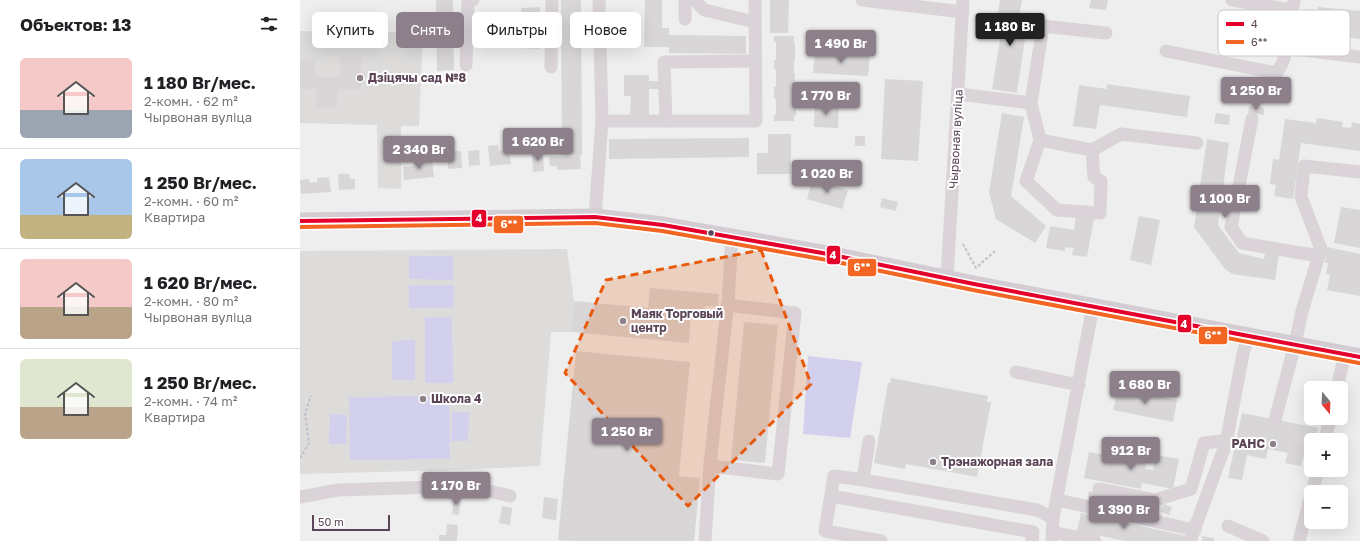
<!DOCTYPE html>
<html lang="ru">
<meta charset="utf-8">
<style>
:root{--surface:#fff;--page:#f6f6f6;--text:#202124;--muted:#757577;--line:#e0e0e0;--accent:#8d808b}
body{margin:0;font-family:"Golos Text",sans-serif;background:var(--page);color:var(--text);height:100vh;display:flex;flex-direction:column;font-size:15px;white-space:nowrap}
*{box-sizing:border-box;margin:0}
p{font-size:13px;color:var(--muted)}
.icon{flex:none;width:22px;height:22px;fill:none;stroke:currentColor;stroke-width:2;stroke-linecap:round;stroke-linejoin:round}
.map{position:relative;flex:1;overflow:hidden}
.drawer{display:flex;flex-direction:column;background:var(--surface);width:300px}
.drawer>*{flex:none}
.hud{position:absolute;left:12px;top:12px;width:380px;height:36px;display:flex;gap:8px}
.needle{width:26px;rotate:161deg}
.buttons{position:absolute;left:1004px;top:381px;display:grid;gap:8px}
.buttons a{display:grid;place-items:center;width:44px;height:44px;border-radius:6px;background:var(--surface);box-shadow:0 4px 16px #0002;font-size:20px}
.scale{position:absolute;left:12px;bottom:10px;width:78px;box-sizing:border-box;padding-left:4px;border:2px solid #5a4456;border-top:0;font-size:11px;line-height:14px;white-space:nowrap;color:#5a4456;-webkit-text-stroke:3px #fff;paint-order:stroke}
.price{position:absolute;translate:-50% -34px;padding:0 9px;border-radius:4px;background:var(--accent);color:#fff;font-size:13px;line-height:26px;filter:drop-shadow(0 1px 2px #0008)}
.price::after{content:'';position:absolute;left:50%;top:24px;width:12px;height:9px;margin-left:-6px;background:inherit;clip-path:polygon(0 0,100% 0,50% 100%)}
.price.on{background:#222;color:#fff}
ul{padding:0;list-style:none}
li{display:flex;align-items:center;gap:12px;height:100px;padding:0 20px}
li+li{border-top:1px solid var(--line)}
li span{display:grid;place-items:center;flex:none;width:112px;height:80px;border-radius:6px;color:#555}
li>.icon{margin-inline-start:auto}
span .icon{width:48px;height:48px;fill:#fffc;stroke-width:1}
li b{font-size:17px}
h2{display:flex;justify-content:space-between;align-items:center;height:48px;padding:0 20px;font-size:17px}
.tag{padding:0 14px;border-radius:6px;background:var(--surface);box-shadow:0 4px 16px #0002;font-size:14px;line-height:36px}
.tag.on{background:var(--accent);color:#fff}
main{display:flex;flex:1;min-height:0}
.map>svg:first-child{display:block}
.education{fill:#dddcdb}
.green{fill:#d3d0ee}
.building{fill:#d9d6d8}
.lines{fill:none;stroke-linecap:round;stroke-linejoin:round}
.path{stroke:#c3becc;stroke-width:2;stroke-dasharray:3 2;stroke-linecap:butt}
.minor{stroke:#dad4d9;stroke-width:13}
.major{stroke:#d3ccd2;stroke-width:17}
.bus-1-casing{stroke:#fff;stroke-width:7}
.bus-2-casing{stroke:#fff;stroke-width:7}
.bus-1{stroke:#e4002b;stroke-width:4}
.bus-2{stroke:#f26522;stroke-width:4}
.marked{fill:#e8590c;fill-opacity:0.2;stroke:#e8590c;stroke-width:3;stroke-dasharray:8 5;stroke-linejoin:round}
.poi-dot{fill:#8d808b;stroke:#fff;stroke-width:1.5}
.bus-dot{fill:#5a4456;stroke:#fff;stroke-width:1.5}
.labels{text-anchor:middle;stroke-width:4;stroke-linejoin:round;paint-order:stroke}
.poi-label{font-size:12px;font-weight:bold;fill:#5a4456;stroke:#fff;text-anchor:start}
.street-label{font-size:12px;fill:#5a4456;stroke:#fff}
.key{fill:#fff;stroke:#cec7cc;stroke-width:1}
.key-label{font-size:11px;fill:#5a4456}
.line-badge{stroke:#fff;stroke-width:1.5}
.badge-label{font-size:11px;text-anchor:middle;font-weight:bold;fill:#fff}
</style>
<main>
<section class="drawer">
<h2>Объектов: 13<svg class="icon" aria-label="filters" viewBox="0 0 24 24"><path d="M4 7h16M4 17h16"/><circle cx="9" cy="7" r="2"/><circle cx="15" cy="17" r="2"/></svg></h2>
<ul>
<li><span style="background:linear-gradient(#f6c9c9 65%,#9aa5b1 0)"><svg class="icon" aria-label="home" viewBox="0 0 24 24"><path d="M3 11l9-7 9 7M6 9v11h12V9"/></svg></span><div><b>1 180 Br/мес.</b><p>2-комн. · 62 m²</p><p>Чырвоная вуліца</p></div></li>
<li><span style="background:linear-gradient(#a9c7e8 70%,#c2b280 0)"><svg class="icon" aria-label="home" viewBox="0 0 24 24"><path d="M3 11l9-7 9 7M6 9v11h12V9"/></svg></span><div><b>1 250 Br/мес.</b><p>2-комн. · 60 m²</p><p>Квартира</p></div></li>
<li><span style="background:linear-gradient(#f6c9c9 60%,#b9a48a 0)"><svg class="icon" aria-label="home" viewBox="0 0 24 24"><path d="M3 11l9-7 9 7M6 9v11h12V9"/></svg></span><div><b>1 620 Br/мес.</b><p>2-комн. · 80 m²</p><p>Чырвоная вуліца</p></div></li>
<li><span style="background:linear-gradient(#dfe7d0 60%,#b9a48a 0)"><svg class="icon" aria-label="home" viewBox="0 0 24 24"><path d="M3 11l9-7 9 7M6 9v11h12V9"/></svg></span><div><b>1 250 Br/мес.</b><p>2-комн. · 74 m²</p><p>Квартира</p></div></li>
</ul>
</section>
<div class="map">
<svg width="1060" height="541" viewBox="0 0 1060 541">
<rect width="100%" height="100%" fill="#edeeed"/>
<g class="education">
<polygon points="0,31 123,33 119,126 101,126 101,189 78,188 77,125 0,123"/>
<polygon points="267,249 274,301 271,332 251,332 240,466 154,470 0,474 0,251"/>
</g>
<g class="green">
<polygon points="109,256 153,256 153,280 109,279"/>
<polygon points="109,285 154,285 153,308 109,308"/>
<polygon points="125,317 152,317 153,383 125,383"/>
<polygon points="115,340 115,380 92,380 92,341"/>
<polygon points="508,356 562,362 550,438 503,434"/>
<polygon points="149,396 150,459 50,460 49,397"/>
<polygon points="152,412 169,412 168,441 151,441"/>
<polygon points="30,414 47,415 46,444 29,444"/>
</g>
<g class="building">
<polygon points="136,0 153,0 154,70 137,71"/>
<polygon points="261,0 281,0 282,155 280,155 281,169 257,170 257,166 250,166 249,157 278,156 262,155"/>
<polygon points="345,0 362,0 362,28 369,28 369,35 446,36 446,54 369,53 369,47 344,47"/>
<polygon points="470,0 489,0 488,33 470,33"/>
<polygon points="700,0 722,0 718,23 727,25 717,93 692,89 703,21 697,21"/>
<polygon points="791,0 808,0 806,10 789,8"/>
<polygon points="240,7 239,49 222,48 221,8"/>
<polygon points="1018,7 1060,11 1060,39 1015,34"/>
<polygon points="474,36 494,36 494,44 495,44 495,60 494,60 494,74 495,74 494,100 496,100 496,116 494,116 494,121 474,121 474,115 476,115 476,99 474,99 474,87 476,87 476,69 474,69 474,60 476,60 476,42 474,42"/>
<polygon points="515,51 570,55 568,76 513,73"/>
<polygon points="40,57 61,57 61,89 37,89 37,108 16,108 16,89 0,89 0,59 15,59 15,77 40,77"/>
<polygon points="324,75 349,75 349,81 363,81 363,89 349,89 349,115 330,115 331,96 324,96"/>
<polygon points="585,79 623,81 618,161 581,159"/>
<polygon points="807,84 890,96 887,117 800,105 796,129 773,126 779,85 807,89"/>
<polygon points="515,103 539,104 538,128 514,127"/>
<polygon points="949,106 964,108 964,115 948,113"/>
<polygon points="702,113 724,117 711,196 746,226 735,243 696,219 689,192"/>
<polygon points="916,113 930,115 929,125 914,123"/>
<polygon points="1017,118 1043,122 1042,127 1051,128 1052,122 1060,124 1060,151 1001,143 993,199 974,196 976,185 970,184 973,159 979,160 985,119 1016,123"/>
<rect x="211" y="131" width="11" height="16"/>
<polygon points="468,134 491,134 491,174 457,174 457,153 468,153"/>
<rect x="555" y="136" width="10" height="10"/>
<polygon points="449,138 449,157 309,159 309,139"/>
<polygon points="907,139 929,143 918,225 939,253 964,259 965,253 979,254 975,280 932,274 925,269 894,227"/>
<polygon points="198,145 199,151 209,150 211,164 190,166 188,146"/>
<polygon points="179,150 180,165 169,166 168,151"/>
<polygon points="147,151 161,151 162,168 148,169"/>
<polygon points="243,152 244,171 233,172 232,153"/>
<polygon points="132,159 134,177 104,180 103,167 114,166 113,161"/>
<polygon points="38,174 49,174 50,179 55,179 55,189 39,190"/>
<polygon points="29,177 31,192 1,194 0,180 9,179 10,183 17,182 17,178"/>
<polygon points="512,180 548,190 542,209 507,199"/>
<polygon points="582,198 598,202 596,211 580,207"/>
<polygon points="1041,207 1060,210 1060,248 1034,243"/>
<polygon points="776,216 794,219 787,257 772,255 774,248 765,247 765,251 746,248 750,226 774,230"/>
<polygon points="839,216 860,220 851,265 830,260"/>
<polygon points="1027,247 1060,254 1060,296 1027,290 1030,275 1026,274 1028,263 1025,263"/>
<polygon points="350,288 419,294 418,307 405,306 405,311 391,310 389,343 271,332 274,301 348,308"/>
<polygon points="444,322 478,325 465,463 431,460"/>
<polygon points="276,351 390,362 379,476 400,478 394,541 274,541 258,540"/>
<polygon points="591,378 688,396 687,402 691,402 677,477 606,464 605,469 574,463 588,383 590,383"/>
<polygon points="818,389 877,400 873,422 813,410"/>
<polygon points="942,413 1018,428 1016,440 1011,440 1011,459 1003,457 1001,466 985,463 988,453 968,449 966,459 947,455 942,480 928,478"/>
<polygon points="789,452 846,462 845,469 853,470 856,455 879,459 873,489 842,483 841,489 784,478"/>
<polygon points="789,491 840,502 839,508 788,498"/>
<polygon points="154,497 161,498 159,515 152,514"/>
<polygon points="244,497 258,499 256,520 242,518"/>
<polygon points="863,504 872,507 869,515 861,512"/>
<polygon points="202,506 212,508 210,525 199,523"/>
<polygon points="781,513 886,536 885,541 825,541 777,531"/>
<polygon points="147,524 158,525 157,541 139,541 139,535 146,535"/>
<polygon points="902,536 914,538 914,541 902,541"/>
</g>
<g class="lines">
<g class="path">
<polyline points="663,244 676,268 695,251"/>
<polyline points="0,458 9,443 5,413 11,396"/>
</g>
<g class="minor">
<polyline points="395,0 404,10 455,22"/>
<polyline points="562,0 663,12"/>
<polyline points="932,0 992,10"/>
<polyline points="385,19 385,0"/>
<polyline points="986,48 1060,57"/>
<path d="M866 51 971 72H977C989 59 990 19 994 0"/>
<polyline points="166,65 168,0 173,0"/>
<polyline points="251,67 252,0"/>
<polyline points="658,94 731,103 743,26 806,33"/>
<polyline points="731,103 740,140 726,181 757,210 800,213 801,181 794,177 792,150"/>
<polyline points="952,119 931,227 942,243 1019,256"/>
<polyline points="302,121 456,121 455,0"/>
<polyline points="366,121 364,62 455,61"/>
<polyline points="740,140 792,150 821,134 897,143"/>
<polyline points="295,217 302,121 299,0"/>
<polyline points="647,278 663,0"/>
<polyline points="716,372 779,385"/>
<polyline points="1037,388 1045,354"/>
<polyline points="975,420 995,344 1002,311 1021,249 1001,197 1004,166 1060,172"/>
<polyline points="1025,440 1030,418"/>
<polyline points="410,466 478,474 495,313 427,305"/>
<polyline points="563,480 569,441"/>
<polyline points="799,489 855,500 891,489 904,443 921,441 926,443"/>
<polyline points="1012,492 1018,470"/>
<polyline points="531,496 733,532 732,541"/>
<polyline points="0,497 38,490 167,486 210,496"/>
<polyline points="757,500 895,530"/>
<polyline points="928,526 963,541"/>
<polyline points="752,532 795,541"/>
<polyline points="405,541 410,463 428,302 432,237"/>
<polyline points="581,541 525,531 534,476 563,480 737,510 753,518"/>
<polyline points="752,541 753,518 793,306"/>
<polyline points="890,541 926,443 943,354 948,335"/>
<polyline points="999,541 1011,495"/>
</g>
<polyline class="major" points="0,221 295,217 363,225 528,254 674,284 1060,357"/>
<defs>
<polyline id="bus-1" points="0,221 295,217 363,225 528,254 674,284 1060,357"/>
<polyline id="bus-2" points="0,227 295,223 362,231 527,260 673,290 1059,363"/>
</defs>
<use href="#bus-1" class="bus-1-casing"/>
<use href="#bus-2" class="bus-2-casing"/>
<use href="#bus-1" class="bus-1"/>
<use href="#bus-2" class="bus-2"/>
</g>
<path class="marked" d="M461 250 511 384 388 506 265 373 306 280Z"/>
<g class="poi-dot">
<circle cx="60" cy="78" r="4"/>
<circle cx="323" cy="321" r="4"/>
<circle cx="123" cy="399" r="4"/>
<circle cx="973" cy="444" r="4"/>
<circle cx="633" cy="462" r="4"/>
</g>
<circle class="bus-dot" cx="411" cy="233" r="3.5"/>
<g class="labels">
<g class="poi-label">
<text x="68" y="82">Дзіцячы сад №8</text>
<text x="331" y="318">Маяк Торговый<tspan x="331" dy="14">центр</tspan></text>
<text x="131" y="403">Школа 4</text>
<text x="965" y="448" text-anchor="end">РАНС</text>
<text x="641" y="466">Трэнажорная зала</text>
</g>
<g class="street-label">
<text transform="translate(656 139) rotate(-87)" y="4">Чырвоная вуліца</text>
</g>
</g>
<rect x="918" y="10" width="132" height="46" rx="6" class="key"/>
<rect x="926" y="22" width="18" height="4" fill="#e4002b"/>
<rect x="926" y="40" width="18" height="4" fill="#f26522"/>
<g class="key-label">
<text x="951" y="28">4</text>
<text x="951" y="46">6**</text>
</g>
<g class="line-badge">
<rect x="171" y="209" width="16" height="19" rx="4" fill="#e4002b"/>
<rect x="193" y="215" width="31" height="19" rx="4" fill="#f26522"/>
<rect x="526" y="245" width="15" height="20" rx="4" fill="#e4002b"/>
<rect x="547" y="258" width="30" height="19" rx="4" fill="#f26522"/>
<rect x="877" y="314" width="15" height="19" rx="4" fill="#e4002b"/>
<rect x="898" y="326" width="30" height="19" rx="4" fill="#f26522"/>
</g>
<g class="badge-label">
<text x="179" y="222">4</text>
<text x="209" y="228">6**</text>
<text x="533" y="259">4</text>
<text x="562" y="271">6**</text>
<text x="884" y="328">4</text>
<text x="913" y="339">6**</text>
</g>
</svg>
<div class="buttons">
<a><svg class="needle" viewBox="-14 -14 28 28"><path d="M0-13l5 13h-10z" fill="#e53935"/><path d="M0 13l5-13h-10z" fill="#757577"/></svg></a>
<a>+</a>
<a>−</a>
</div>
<div class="scale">50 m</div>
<b class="price on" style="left:710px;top:47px">1 180 Br</b>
<b class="price" style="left:541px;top:64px">1 490 Br</b>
<b class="price" style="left:956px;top:111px">1 250 Br</b>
<b class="price" style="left:526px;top:116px">1 770 Br</b>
<b class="price" style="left:238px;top:162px">1 620 Br</b>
<b class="price" style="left:119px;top:170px">2 340 Br</b>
<b class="price" style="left:527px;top:194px">1 020 Br</b>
<b class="price" style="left:925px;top:219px">1 100 Br</b>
<b class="price" style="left:845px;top:405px">1 680 Br</b>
<b class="price" style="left:327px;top:452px">1 250 Br</b>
<b class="price" style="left:831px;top:471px">912 Br</b>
<b class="price" style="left:156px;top:506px">1 170 Br</b>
<b class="price" style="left:824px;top:530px">1 390 Br</b>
<div class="hud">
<a class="tag">Купить</a>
<a class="tag on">Снять</a>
<a class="tag">Фильтры</a>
<a class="tag">Новое</a>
</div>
</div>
</main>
